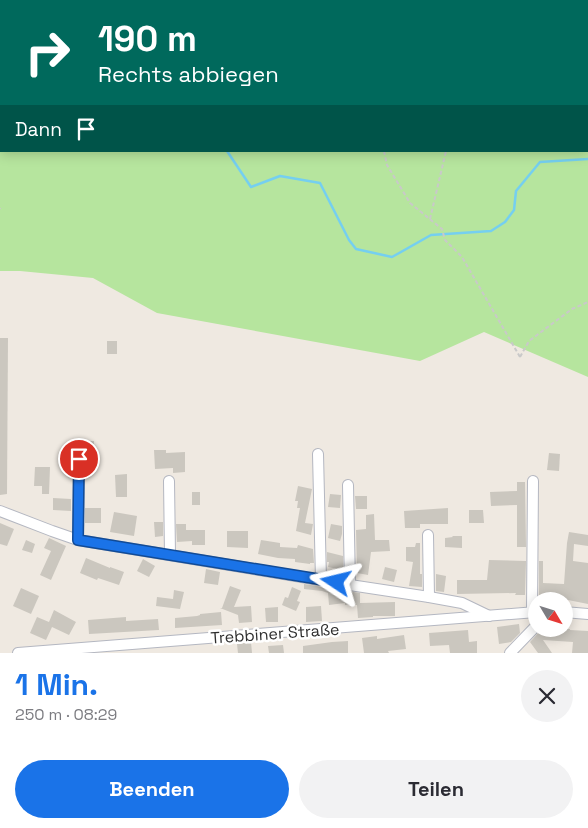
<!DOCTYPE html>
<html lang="de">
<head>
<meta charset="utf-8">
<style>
	:root { --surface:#fff; --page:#f2f2f3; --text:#2b2b33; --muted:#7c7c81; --accent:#1a73e8 }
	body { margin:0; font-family:"Space Grotesk",sans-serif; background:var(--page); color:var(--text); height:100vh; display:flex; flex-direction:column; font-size:19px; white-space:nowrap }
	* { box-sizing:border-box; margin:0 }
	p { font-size:16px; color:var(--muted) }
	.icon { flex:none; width:28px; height:28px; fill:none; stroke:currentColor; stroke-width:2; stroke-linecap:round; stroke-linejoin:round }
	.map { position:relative; height:653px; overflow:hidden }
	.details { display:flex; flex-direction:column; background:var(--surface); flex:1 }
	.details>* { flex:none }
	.top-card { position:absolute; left:0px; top:0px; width:589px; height:152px; box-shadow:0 2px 12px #0003; background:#00695c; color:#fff; overflow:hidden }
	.needle { width:32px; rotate:128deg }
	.tools { position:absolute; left:528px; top:592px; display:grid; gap:10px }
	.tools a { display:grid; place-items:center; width:45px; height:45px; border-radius:50%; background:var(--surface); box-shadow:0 2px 12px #0003; font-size:25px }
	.pin { position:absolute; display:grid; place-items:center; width:42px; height:42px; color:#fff; margin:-21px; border:2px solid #fff; border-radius:50%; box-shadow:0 1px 5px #0007 }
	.me { position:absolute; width:55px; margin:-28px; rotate:280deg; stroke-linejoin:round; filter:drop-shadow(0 0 4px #0008) }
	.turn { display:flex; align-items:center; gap:18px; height:105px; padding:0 15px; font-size:22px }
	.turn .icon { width:65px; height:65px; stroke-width:2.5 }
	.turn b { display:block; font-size:35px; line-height:42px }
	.then { display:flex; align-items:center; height:48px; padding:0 15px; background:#0003; gap:10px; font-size:19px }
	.round { display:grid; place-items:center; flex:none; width:52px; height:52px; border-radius:26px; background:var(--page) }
	.headline { display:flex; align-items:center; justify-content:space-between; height:85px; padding:0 15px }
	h1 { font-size:30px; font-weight:700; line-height:38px; color:var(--accent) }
	.button { display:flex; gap:10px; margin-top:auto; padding:10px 15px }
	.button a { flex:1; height:58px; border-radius:30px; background:var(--accent); color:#fff; font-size:20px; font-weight:700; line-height:58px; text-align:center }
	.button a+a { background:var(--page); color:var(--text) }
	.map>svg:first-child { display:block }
</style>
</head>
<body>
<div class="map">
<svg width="588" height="653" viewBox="0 0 588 653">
	<rect width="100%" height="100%" fill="#efe9e1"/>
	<!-- green -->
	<polygon fill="#b6e59e" points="98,0 588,0 588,377 484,332 420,361 157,313 93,278 20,271 0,271 0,87 1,86 1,151 588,151 588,1 96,1"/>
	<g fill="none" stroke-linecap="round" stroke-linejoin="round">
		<!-- stream -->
		<g stroke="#75cff0" stroke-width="2.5">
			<polyline points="221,0 221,1"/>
			<polyline points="481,1 482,0"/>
			<polyline points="505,1 513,0"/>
			<polyline points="0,30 1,29"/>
			<polyline points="227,151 251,187 280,176 320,183 349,240 356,249 392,257 431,235 491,231 505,222 514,210 516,191 540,162 588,159"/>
		</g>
	</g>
	<!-- building -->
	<g fill="#cbc7bf">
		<polygon points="0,338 8,338 7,494 0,495"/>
		<rect x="107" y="341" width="10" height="13"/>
		<polygon points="85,441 94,441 94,454 85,454 85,451 81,451 81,444 85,444"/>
		<polygon points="154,450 166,450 166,453 185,452 185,472 173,473 173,468 155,469"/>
		<polygon points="549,453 560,454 559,471 547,470"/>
		<polygon points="35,467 50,467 49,494 42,494 42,486 34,486"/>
		<polygon points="127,474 127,497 116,497 115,475"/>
		<polygon points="517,482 525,482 526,547 517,547 517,505 491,506 490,492 517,491"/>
		<polygon points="298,486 312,489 305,523 313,524 311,535 296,531 300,508 297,508 298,501 295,501"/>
		<rect x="192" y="492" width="8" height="13"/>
		<polygon points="330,494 341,495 340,508 328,507"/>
		<polygon points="355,496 367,496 367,509 356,509"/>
		<polygon points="53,498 71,499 71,511 53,510"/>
		<rect x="85" y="508" width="16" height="15"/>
		<polygon points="448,508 448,524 420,524 420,528 405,528 404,511"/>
		<polygon points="469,510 483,510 484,523 469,523"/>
		<polygon points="114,512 137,516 134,536 110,532"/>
		<polygon points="374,514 375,540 389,540 390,551 371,552 368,575 357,573 356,530 366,529 366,515"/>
		<polygon points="154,522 163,522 163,536 155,537"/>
		<polygon points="0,523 14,529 7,546 0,544"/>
		<polygon points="176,524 186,524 186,530 205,530 205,545 192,545 192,541 177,542"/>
		<polygon points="331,524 342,526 342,534 340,541 328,538"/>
		<polygon points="227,531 248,531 248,548 227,547"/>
		<polygon points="569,532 588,535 588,546 574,544 573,561 588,563 588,604 563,599 539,598 539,561 543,561 543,583 564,584 567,543"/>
		<polygon points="452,536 462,536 462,548 445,547 445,538 453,537"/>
		<polygon points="49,538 66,546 51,580 40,575 51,551 44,548"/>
		<polygon points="26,540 35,544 32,553 22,550"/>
		<polygon points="261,540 280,543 280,547 297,548 298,545 313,549 314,563 310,563 310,564 295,562 295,559 278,558 258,554"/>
		<polygon points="416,543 420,543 420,574 422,574 422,587 409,586 413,562 406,561 406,547 415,547"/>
		<polygon points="327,552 343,556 343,570 328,567 329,562 327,562"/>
		<polygon points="86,558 110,568 110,567 124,572 119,585 98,578 97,580 80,573"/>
		<polygon points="143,559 155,566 149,577 137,571"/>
		<polygon points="489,560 526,561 525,595 515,595 516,593 457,594 457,580 487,580"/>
		<polygon points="385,567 397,570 394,582 382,579"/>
		<polygon points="206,569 220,572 218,585 204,583"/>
		<polygon points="436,574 446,576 444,592 436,591"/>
		<polygon points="304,584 360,593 360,603 395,602 395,616 373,616 373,617 358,618 357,605 345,605 345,603 329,605 328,593 322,591 304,589"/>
		<polygon points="230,586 241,590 234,607 251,606 252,622 239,623 238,615 220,608 222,608"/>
		<polygon points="292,587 301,591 297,601 300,602 296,611 282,605 285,597 288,598"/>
		<polygon points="21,588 39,596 31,614 13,606"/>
		<polygon points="174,590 184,592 180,609 156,606 157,597 173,599"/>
		<polygon points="321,606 322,621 306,622 306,607"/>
		<polygon points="278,607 278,622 266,622 265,608"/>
		<polygon points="54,610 76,622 69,635 52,627 46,640 30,633 37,617 49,622"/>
		<polygon points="221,612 222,625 175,628 175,618 197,616 200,615 200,614"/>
		<polygon points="126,617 126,621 158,619 159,630 89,634 88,620"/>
		<polygon points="519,624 520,633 511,642 499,644 497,627"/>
		<polygon points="542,629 570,629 570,630 588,631 588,653 572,653 573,642 543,640 552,653 538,653 530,642"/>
		<polygon points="468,630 469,642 477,641 477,653 450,653 449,645 430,646 429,633"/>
		<polygon points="404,635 406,649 388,651 389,653 364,653 362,638 377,636 377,639"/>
		<polygon points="348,641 348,653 303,653 303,646 332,642"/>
		<polygon points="251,642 252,653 238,653 237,644"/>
		<polygon points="283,645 284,653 269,653 268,646"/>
	</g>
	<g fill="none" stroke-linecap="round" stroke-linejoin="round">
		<defs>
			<g id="minor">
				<polyline points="318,454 321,580"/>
				<polyline points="169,481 170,554"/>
				<polyline points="348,485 350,585"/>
				<polyline points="0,511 52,531 78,540 350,585 429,597 462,603 489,616"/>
				<polyline points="428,535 429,597"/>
				<polyline points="78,540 79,459"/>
				<polyline points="532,612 533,481"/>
				<polyline points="564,612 588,614"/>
				<polyline points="18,653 536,612"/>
				<polyline points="510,653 536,626"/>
			</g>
			<g id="major">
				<polyline points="76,1 77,0"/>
				<polyline points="0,69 1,68"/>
			</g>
		</defs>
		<!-- minor casing -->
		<use href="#minor" stroke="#b4b7c1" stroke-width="12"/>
		<!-- major casing -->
		<use href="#major" stroke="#c9c9c9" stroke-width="15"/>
		<!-- path -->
		<g stroke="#c9c9c9" stroke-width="2" stroke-dasharray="4 2.5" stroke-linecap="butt">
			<polyline points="436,1 437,0"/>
			<polyline points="440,1 444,0"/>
			<polyline points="0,95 1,95"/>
			<polyline points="384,151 387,165 410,203 442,229 445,240 462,257 520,357"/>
			<polyline points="0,208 0,209"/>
			<polyline points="430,219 446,151"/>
			<polyline points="520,357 529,341 572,309 588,302"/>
		</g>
		<!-- minor -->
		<use href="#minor" stroke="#fff" stroke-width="10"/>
		<!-- major -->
		<use href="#major" stroke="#f2d163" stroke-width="12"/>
	</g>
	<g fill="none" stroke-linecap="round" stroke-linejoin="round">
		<defs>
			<polyline id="route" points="79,459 78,540 336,582"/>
		</defs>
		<!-- route casing -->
		<use href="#route" stroke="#114b97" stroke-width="12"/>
		<!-- route -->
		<use href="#route" stroke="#1a73e8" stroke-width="9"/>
	</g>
	<g text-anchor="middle" stroke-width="5" stroke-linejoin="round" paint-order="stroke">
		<!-- street labels -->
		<g font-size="16" fill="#2e2e2e" stroke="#fff">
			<text transform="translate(275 633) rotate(-4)" y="6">Trebbiner Straße</text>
		</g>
	</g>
</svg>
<div class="tools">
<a><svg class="needle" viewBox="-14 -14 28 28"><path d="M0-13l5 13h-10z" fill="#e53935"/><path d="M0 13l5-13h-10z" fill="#7c7c81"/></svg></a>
</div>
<div class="pin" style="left:79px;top:459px;background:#d93025"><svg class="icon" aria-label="arrive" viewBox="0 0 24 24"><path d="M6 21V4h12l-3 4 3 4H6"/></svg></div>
<svg class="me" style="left:336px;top:582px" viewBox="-20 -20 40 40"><path d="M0-17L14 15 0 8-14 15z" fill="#1a73e8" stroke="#fff" stroke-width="4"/></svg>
<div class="top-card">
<div class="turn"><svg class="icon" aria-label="right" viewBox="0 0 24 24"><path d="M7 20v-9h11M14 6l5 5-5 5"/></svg><div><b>190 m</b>Rechts abbiegen</div></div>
<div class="then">Dann<svg class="icon" aria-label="arrive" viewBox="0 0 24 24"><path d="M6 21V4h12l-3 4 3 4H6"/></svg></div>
</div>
</div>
<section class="details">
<div class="headline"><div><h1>1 Min.</h1><p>250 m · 08:29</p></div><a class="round"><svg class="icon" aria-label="close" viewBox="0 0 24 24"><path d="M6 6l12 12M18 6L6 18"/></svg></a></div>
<div class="button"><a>Beenden</a><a>Teilen</a></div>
</section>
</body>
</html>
